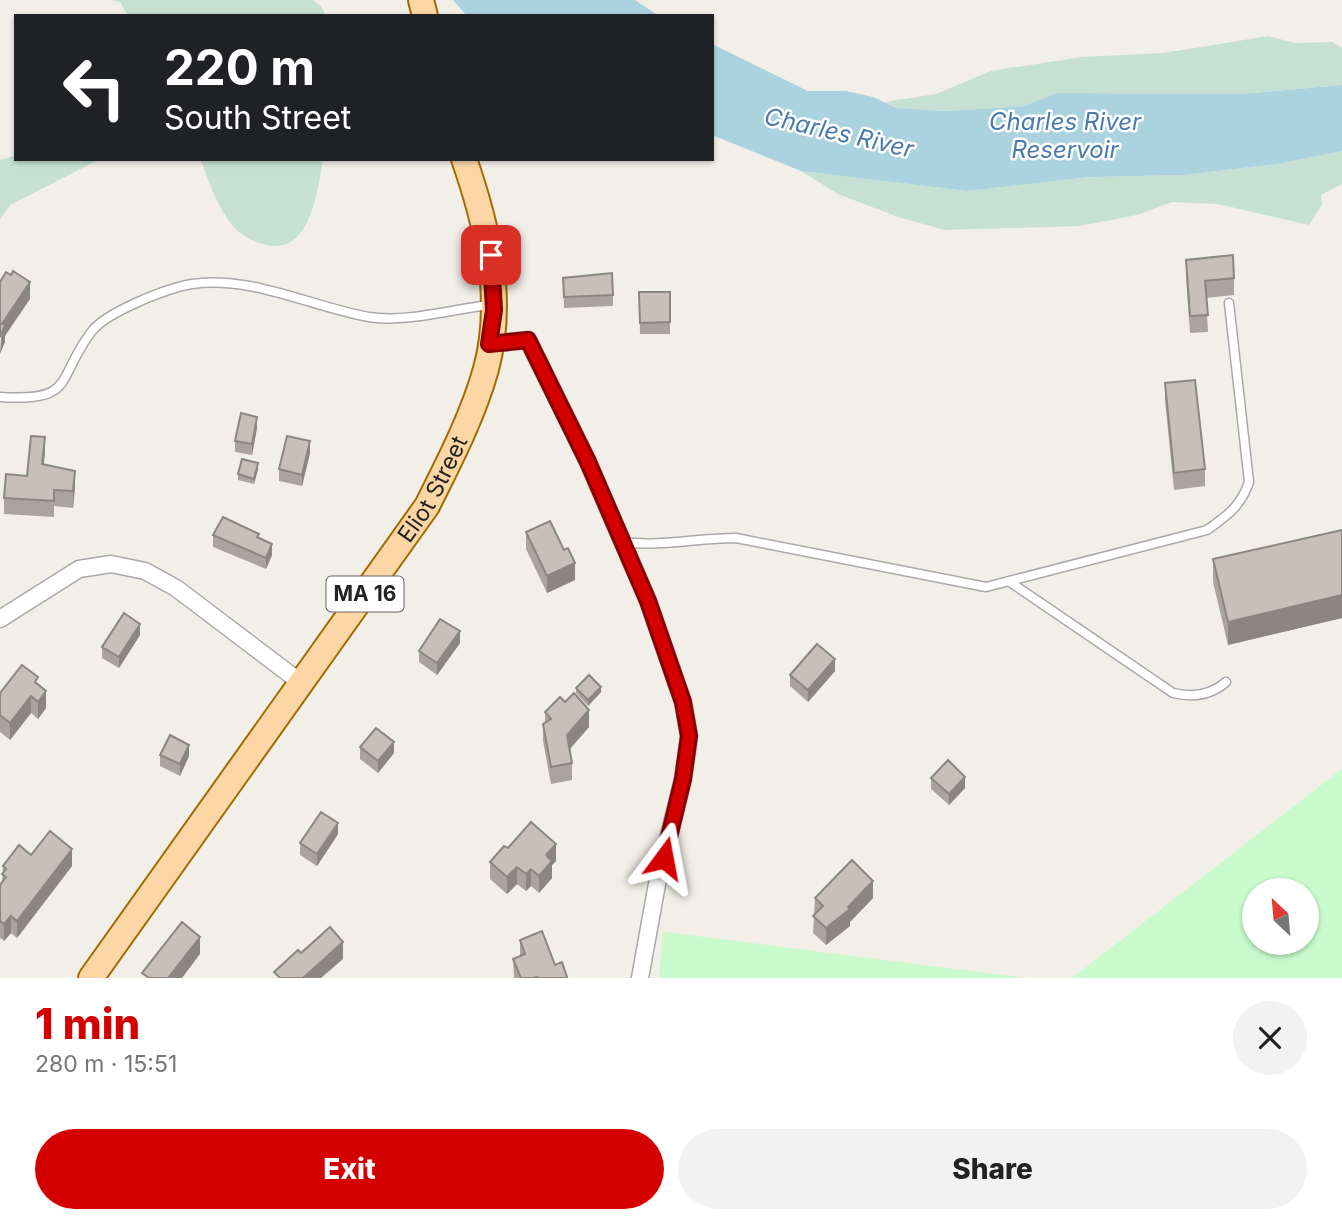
<!DOCTYPE html>
<html lang="en">
<head>
<meta charset="utf-8">
<style>
	:root { --surface:#fff; --page:#f2f2f2; --text:#222; --muted:#767676; --accent:#d40000 }
	body { margin:0; font-family:Inter,sans-serif; background:var(--page); color:var(--text); height:100vh; display:flex; flex-direction:column; font-size:26px; white-space:nowrap }
	* { box-sizing:border-box; margin:0 }
	p { font-size:23px; color:var(--muted) }
	.icon { flex:none; width:38px; height:38px; fill:none; stroke:currentColor; stroke-width:2; stroke-linecap:round; stroke-linejoin:round }
	.map { position:relative; height:978px; overflow:hidden }
	.details { display:flex; flex-direction:column; background:var(--surface); flex:1 }
	.details>* { flex:none }
	.hud { position:absolute; left:14px; top:14px; width:700px; height:147px; border-radius:0px; box-shadow:0 2px 5px #0004; background:#202124; color:#fff; overflow:hidden }
	.needle { width:46px; rotate:334deg }
	.tools { position:absolute; left:1242px; top:878px; display:grid; gap:14px }
	.tools a { display:grid; place-items:center; width:77px; height:77px; border-radius:50%; background:var(--surface); box-shadow:0 2px 5px #0004; font-size:35px }
	.pin { position:absolute; display:grid; place-items:center; width:60px; height:60px; color:#fff; margin:-30px; border-radius:14px; box-shadow:0 4px 10px #0006 }
	.me { position:absolute; width:77px; margin:-38px; rotate:13deg; stroke-linejoin:round; filter:drop-shadow(0 0 5px #0008) }
	.turn { display:flex; align-items:center; gap:24px; height:147px; padding:0 35px; font-size:32px }
	.turn .icon { width:91px; height:91px; stroke-width:2.5 }
	.turn b { display:block; font-size:49px; line-height:60px }
	.round { display:grid; place-items:center; flex:none; width:74px; height:74px; border-radius:37px; background:var(--page) }
	.overview { display:flex; align-items:center; justify-content:space-between; height:119px; padding:0 35px }
	h1 { font-size:42px; font-weight:800; line-height:52px; color:var(--accent) }
	.button { display:flex; gap:14px; margin-top:auto; padding:14px 35px }
	.button a { flex:1; height:80px; border-radius:42px; background:var(--accent); color:#fff; font-size:28px; font-weight:800; line-height:80px; text-align:center }
	.button a+a { background:var(--page); color:var(--text) }
	.map>svg:first-child { display:block }
</style>
</head>
<body>
<div class="map">
<svg width="1342" height="978" viewBox="0 0 1342 978">
	<rect width="100%" height="100%" fill="#f2efe9"/>
	<!-- wetland -->
	<g fill="#c6e0d4">
		<polygon points="111,0 313,0 321,6 326,16 128,16 120,2"/>
		<polygon points="1268,36 1295,43 1333,42 1342,48 1342,85 1242,94 1057,93 1024,106 945,111 897,108 885,102 936,94 991,71 1082,57 1164,53"/>
		<polygon points="1342,151 1342,184 1321,195 1322,205 1309,225 1218,204 1172,202 1137,215 1079,226 945,230 898,217 838,194 801,171 967,191 1090,177 1184,175 1277,164"/>
		<polygon points="16,155 16,159 100,159 10,205 0,220 0,160"/>
		<path d="M200,159h123c-6,34 -13,102 -63,84 -15,-5 -25,-12 -33,-25 -12,-17 -19,-40 -27,-59z"/>
	</g>
	<!-- park -->
	<g fill="#c8facc" fill-rule="evenodd">
		<path d="M1342,769v209h-270zM1255,891h52v52h-52z"/>
		<polygon points="663,932 673,933 1026,978 659,978"/>
	</g>
	<!-- water -->
	<g fill="#aad3df">
		<polygon points="453,0 635,0 659,16 467,16"/>
		<polygon points="712,44 808,91 846,91 873,97 897,108 945,111 1024,106 1057,93 1242,94 1342,85 1342,151 1277,164 1184,175 1090,177 967,191 801,171 712,135"/>
	</g>
	<g fill="none" stroke-linecap="round" stroke-linejoin="round">
		<defs>
			<g id="lane">
				<path d="M0,397c77,5 55,-18 92,-66 15,-19 75,-43 100,-47 59,-9 120,23 177,33 38,6 83,-8 121,-12"/>
				<path d="M622,542c39,5 75,-4 114,-4l250,49 221,-57c20,-14 34,-24 42,-48l-20,-179"/>
				<path d="M1010,582l163,111c21,5 38,2 53,-11"/>
			</g>
			<g id="street">
				<polyline points="489,344 528,340 588,462 648,601 683,702 689,736 683,779 657,884 640,978"/>
				<polyline points="0,619 79,569 111,564 145,571 176,588 300,682"/>
			</g>
			<g id="primary">
				<polyline points="421,0 425,16"/>
				<path id="s1" d="M91,978l336,-472c22,-44 46,-90 59,-137 19,-70 1,-144 -22,-210"/>
			</g>
		</defs>
		<!-- lane casing -->
		<use href="#lane" stroke="#a9a9a9" stroke-width="11"/>
		<!-- street casing -->
		<use href="#street" stroke="#a9a9a9" stroke-width="19"/>
		<!-- primary casing -->
		<use href="#primary" stroke="#a06b00" stroke-width="28"/>
		<!-- lane -->
		<use href="#lane" stroke="#fff" stroke-width="8"/>
		<!-- street -->
		<use href="#street" stroke="#fff" stroke-width="16"/>
		<!-- primary -->
		<use href="#primary" stroke="#fcd6a4" stroke-width="24"/>
	</g>
	<!-- wall -->
	<g fill="#aba49e">
		<polygon points="1186,260 1234,278 1234,295 1206,298 1208,332 1190,333 1186,277"/>
		<polygon points="563,278 613,295 613,306 564,308"/>
		<polygon points="639,292 670,292 670,334 640,334"/>
		<polygon points="1165,383 1205,469 1205,486 1174,490 1165,400"/>
		<polygon points="257,428 252,455 235,452 235,441"/>
		<polygon points="45,453 43,465 75,487 73,508 54,506 54,517 4,514 4,498 27,476"/>
		<polygon points="310,453 302,486 279,481 279,469"/>
		<polygon points="258,469 254,484 238,480 238,474"/>
		<polygon points="1342,530 1342,618 1228,645 1213,582 1213,559"/>
		<polygon points="526,532 575,580 547,593 526,549"/>
		<polygon points="213,535 272,555 266,569 213,547"/>
		<polygon points="140,635 119,668 102,658 102,647"/>
		<polygon points="460,643 437,675 419,662 419,651"/>
		<polygon points="835,671 808,702 790,686 790,675"/>
		<polygon points="38,685 46,708 38,719 31,713 10,740 0,732 0,693"/>
		<polygon points="576,688 601,692 588,706 576,693"/>
		<polygon points="545,712 589,727 570,749 572,763 572,780 551,784 543,741 543,724 545,723"/>
		<polygon points="360,747 394,753 378,773 360,759"/>
		<polygon points="160,755 189,756 180,776 160,766"/>
		<polygon points="931,778 965,788 949,805 931,789"/>
		<polygon points="338,834 317,866 300,855 300,843"/>
		<polygon points="508,848 556,861 552,865 552,878 539,893 531,886 526,891 517,884 507,894 490,879 490,862"/>
		<polygon points="31,855 72,866 17,938 11,933 4,941 0,938 0,885 2,882 3,866"/>
		<polygon points="815,898 873,898 850,922 850,926 826,945 813,933"/>
		<polygon points="520,940 555,965 567,978 514,978 513,959 520,956"/>
	</g>
	<!-- shaded-wall -->
	<g fill="#8b8681">
		<polygon points="30,282 30,299 5,336 5,342 0,354 2,324"/>
		<polygon points="257,417 257,428 252,455 252,444"/>
		<polygon points="45,437 45,453 42,480 42,464"/>
		<polygon points="310,441 310,453 302,486 302,475"/>
		<polygon points="258,463 258,469 254,484 254,479"/>
		<polygon points="75,471 75,487 73,508 73,491"/>
		<polygon points="272,544 272,555 266,569 266,558"/>
		<polygon points="575,563 575,580 547,593 547,576"/>
		<polygon points="1342,595 1342,618 1228,645 1228,622"/>
		<polygon points="140,624 140,635 119,668 119,657"/>
		<polygon points="460,631 460,643 437,675 437,663"/>
		<polygon points="835,659 835,671 808,702 808,690"/>
		<polygon points="601,687 601,692 588,706 588,700"/>
		<polygon points="46,691 46,708 38,719 38,702"/>
		<polygon points="31,696 31,713 10,740 10,723"/>
		<polygon points="589,710 589,727 567,752 567,735"/>
		<polygon points="394,742 394,753 378,773 378,761"/>
		<polygon points="189,745 189,756 180,776 180,764"/>
		<polygon points="965,777 965,788 949,805 949,794"/>
		<polygon points="338,823 338,834 317,866 317,854"/>
		<polygon points="556,844 556,861 552,865 552,878 539,893 539,876 546,855"/>
		<polygon points="72,849 72,866 17,938 17,921"/>
		<polygon points="517,867 517,884 507,894 507,877"/>
		<polygon points="531,869 531,886 526,891 526,874"/>
		<polygon points="873,881 873,898 850,922 850,926 826,945 826,928"/>
		<polygon points="11,916 11,933 4,941 4,924"/>
		<polygon points="200,937 200,954 182,978 168,978"/>
		<polygon points="343,942 343,959 321,978 303,978"/>
	</g>
	<!-- building -->
	<g fill="#c7bfb8" stroke="#8b8681" stroke-width="2">
		<polygon points="1233,255 1234,278 1205,281 1208,315 1190,316 1186,260"/>
		<polygon points="13,271 30,282 2,324 5,325 0,337 0,282 6,272 11,275"/>
		<polygon points="612,273 613,295 564,297 563,278"/>
		<polygon points="639,292 670,292 670,322 640,323"/>
		<polygon points="1195,380 1205,469 1174,473 1165,383"/>
		<polygon points="241,413 257,417 252,444 235,441"/>
		<polygon points="31,436 45,437 42,464 75,471 73,491 54,490 54,501 4,498 6,474 27,476"/>
		<polygon points="287,436 310,441 302,475 279,469"/>
		<polygon points="242,459 258,463 254,479 238,474"/>
		<polygon points="223,517 259,534 257,537 272,544 266,558 213,535"/>
		<polygon points="550,521 564,550 568,548 575,563 547,576 526,532"/>
		<polygon points="1342,530 1342,595 1228,622 1213,559"/>
		<polygon points="124,613 140,624 119,657 102,647"/>
		<polygon points="440,619 460,631 437,663 419,651"/>
		<polygon points="817,644 835,659 808,690 790,675"/>
		<polygon points="22,665 38,677 35,682 46,691 38,702 31,696 10,723 0,715 0,693"/>
		<polygon points="589,675 601,687 588,700 576,688"/>
		<polygon points="574,693 589,710 567,735 572,763 551,767 543,724 551,719 545,712 560,697 565,702"/>
		<polygon points="376,728 394,742 378,761 360,747"/>
		<polygon points="170,735 189,745 180,764 160,755"/>
		<polygon points="948,760 965,777 949,794 931,778"/>
		<polygon points="321,812 338,823 317,854 300,843"/>
		<polygon points="531,822 556,844 546,855 552,861 539,876 531,869 526,874 517,867 507,877 490,862 504,846 508,848"/>
		<polygon points="50,831 72,849 17,921 11,916 4,924 0,921 0,885 6,877 2,874 6,869 3,866 19,845 31,855"/>
		<polygon points="852,860 873,881 848,907 850,909 826,928 813,916 823,906 815,898"/>
		<polygon points="182,922 200,937 168,978 149,978 142,973"/>
		<polygon points="330,927 343,942 303,978 280,978 274,972 298,950 301,953"/>
		<polygon points="542,931 555,965 562,962 567,977 565,978 537,978 537,977 534,978 521,978 513,959 525,954 520,940"/>
	</g>
	<g fill="none" stroke-linecap="round" stroke-linejoin="round">
		<defs>
			<polyline id="route" points="491,255 494,310 489,344 528,340 588,462 648,601 683,702 689,736 683,779 664,858"/>
		</defs>
		<!-- route casing -->
		<use href="#route" stroke="#8a0000" stroke-width="18"/>
		<!-- route -->
		<use href="#route" stroke="#d40000" stroke-width="12"/>
	</g>
	<g text-anchor="middle" stroke-width="5" stroke-linejoin="round" paint-order="stroke">
		<!-- shield labels -->
		<rect fill="#fff" stroke="#646464" stroke-width="2" x="326.5" y="576.5" width="77" height="35" rx="5"/>
		<g font-size="21" font-weight="bold" fill="#222">
			<text x="365" y="601">MA 16</text>
		</g>
		<!-- street labels -->
		<g font-size="23" fill="#222" stroke="#fff">
			<text dy="8" stroke="none"><textPath href="#s1" startOffset="597">Eliot Street</textPath></text>
		</g>
		<!-- water labels -->
		<g font-size="24" font-style="italic" fill="#4a7aab" stroke="#fff">
			<text x="1065" y="130">Charles River<tspan x="1065" dy="28">Reservoir</tspan></text>
			<text transform="translate(839 133) rotate(13)" y="8">Charles River</text>
		</g>
	</g>
</svg>
<div class="tools">
<a><svg class="needle" viewBox="-14 -14 28 28"><path d="M0-13l5 13h-10z" fill="#e53935"/><path d="M0 13l5-13h-10z" fill="#767676"/></svg></a>
</div>
<div class="pin" style="left:491px;top:255px;background:#d93025"><svg class="icon" aria-label="arrive" viewBox="0 0 24 24"><path d="M6 21V4h12l-3 4 3 4H6"/></svg></div>
<svg class="me" style="left:664px;top:858px" viewBox="-20 -20 40 40"><path d="M0-17L14 15 0 8-14 15z" fill="#d40000" stroke="#fff" stroke-width="4"/></svg>
<div class="hud">
<div class="turn"><svg class="icon" aria-label="left" viewBox="0 0 24 24"><path d="M17 20v-9H6M10 6l-5 5 5 5"/></svg><div><b>220 m</b>South Street</div></div>
</div>
</div>
<section class="details">
<div class="overview"><div><h1>1 min</h1><p>280 m · 15:51</p></div><a class="round"><svg class="icon" aria-label="close" viewBox="0 0 24 24"><path d="M6 6l12 12M18 6L6 18"/></svg></a></div>
<div class="button"><a>Exit</a><a>Share</a></div>
</section>
</body>
</html>
